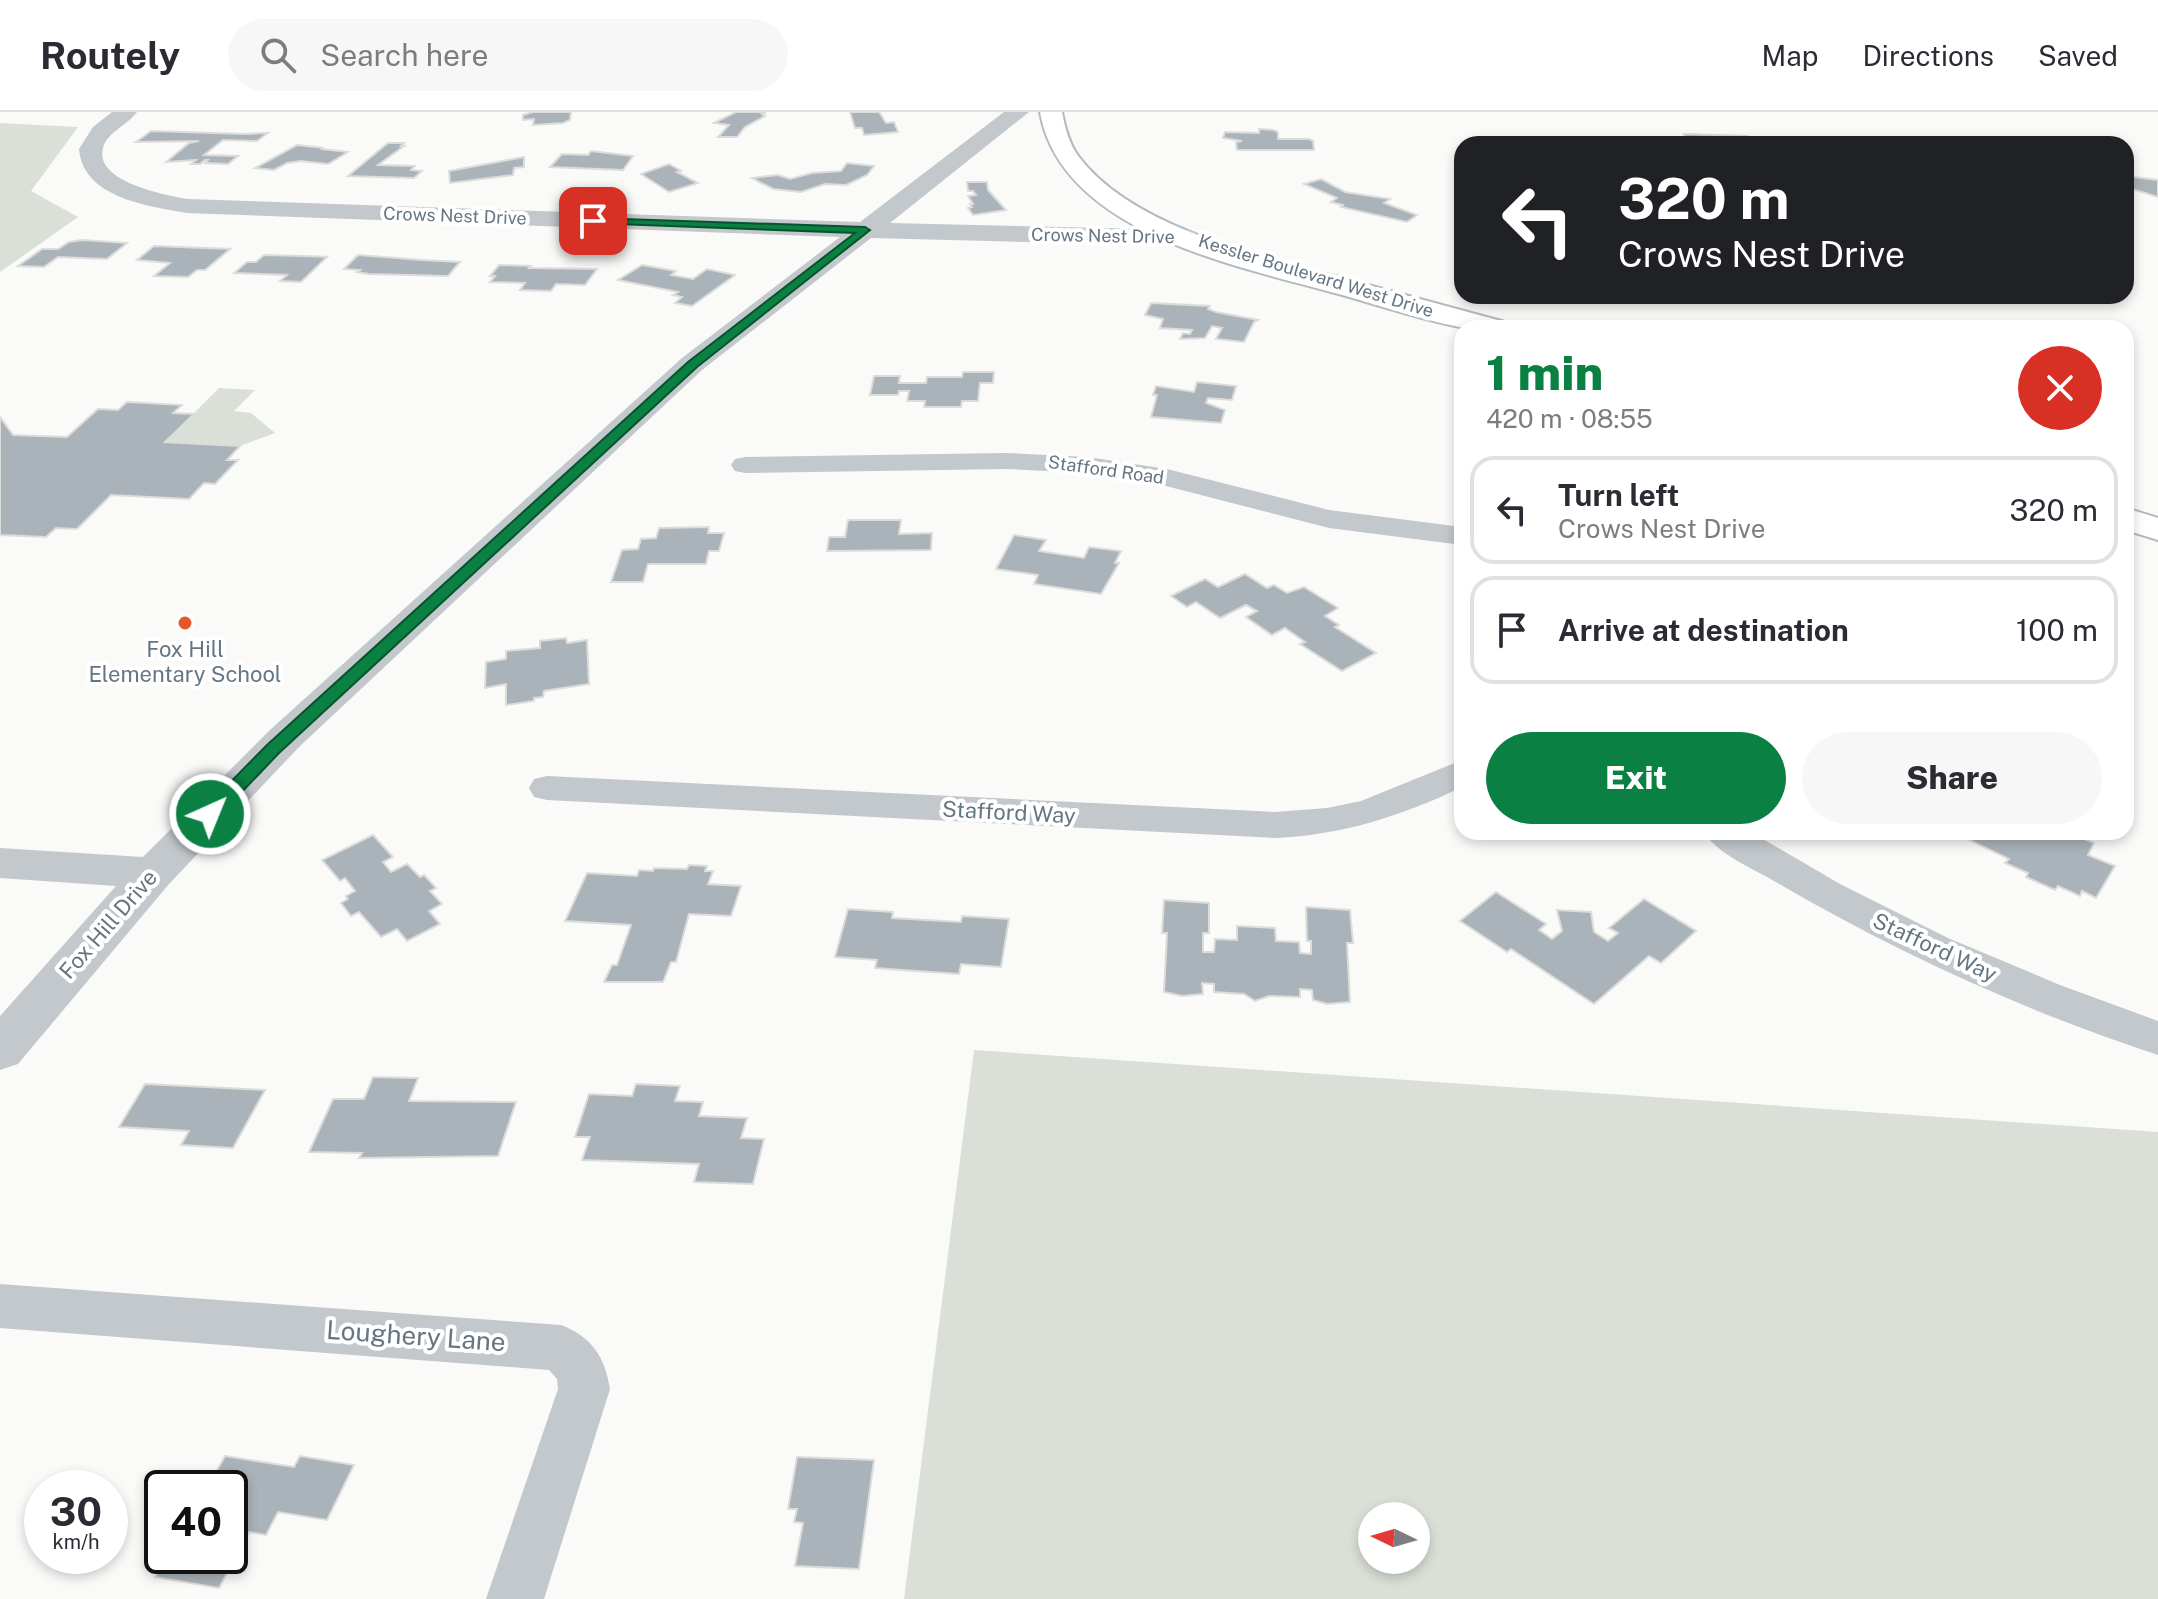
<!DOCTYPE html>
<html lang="en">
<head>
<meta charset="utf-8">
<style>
	:root { --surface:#fff; --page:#f7f7f7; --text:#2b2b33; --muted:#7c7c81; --line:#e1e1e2; --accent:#0b8043 }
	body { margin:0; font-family:"Public Sans",sans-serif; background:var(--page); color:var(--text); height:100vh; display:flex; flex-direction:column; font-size:30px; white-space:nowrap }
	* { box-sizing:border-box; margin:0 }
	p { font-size:26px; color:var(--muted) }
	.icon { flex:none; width:44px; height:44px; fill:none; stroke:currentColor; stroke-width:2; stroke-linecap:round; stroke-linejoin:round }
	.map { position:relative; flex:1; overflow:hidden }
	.side { position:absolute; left:1454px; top:208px; width:680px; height:520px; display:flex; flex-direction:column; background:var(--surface); border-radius:24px; box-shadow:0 4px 12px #0003 }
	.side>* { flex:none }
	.banner { position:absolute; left:1454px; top:24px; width:680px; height:168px; border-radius:24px; box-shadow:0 4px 12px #0003; background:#202124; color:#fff; overflow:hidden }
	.needle { width:52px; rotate:275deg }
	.fabs { position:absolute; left:1358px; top:1390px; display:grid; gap:16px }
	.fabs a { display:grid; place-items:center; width:72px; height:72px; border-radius:50%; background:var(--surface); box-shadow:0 4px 12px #0003; font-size:40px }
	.speed { position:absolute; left:24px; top:1358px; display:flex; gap:16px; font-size:40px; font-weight:700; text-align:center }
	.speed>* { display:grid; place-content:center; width:104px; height:104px; border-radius:50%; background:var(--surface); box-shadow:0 4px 12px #0003; line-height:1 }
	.speed small { font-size:20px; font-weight:400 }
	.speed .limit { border:4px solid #111; border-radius:12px; background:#fff; color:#111 }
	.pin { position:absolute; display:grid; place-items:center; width:68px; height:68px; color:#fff; margin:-34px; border-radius:16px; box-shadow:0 4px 12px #0006 }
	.me { position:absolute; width:88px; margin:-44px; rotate:44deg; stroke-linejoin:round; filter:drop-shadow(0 0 6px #0008) }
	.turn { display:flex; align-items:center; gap:28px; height:168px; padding:0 32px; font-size:36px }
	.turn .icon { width:104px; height:104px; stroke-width:2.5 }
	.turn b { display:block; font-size:56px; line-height:68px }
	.round { display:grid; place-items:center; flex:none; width:84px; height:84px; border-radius:42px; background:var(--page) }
	.overview { display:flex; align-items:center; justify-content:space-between; height:136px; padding:0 32px }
	h1 { font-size:48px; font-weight:800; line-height:60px; color:var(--accent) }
	.primary-button { display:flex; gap:16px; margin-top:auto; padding:16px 32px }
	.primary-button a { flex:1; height:92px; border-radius:48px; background:var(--accent); color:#fff; font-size:32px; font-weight:800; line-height:92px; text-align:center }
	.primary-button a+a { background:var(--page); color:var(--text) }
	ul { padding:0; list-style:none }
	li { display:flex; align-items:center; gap:24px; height:108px; margin:0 16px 12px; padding:0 16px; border:4px solid var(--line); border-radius:24px }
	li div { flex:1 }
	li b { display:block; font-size:30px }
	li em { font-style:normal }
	header { display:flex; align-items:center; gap:48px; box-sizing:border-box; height:112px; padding:0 40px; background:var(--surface); border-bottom:2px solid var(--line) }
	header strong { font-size:38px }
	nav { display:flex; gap:44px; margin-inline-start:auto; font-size:28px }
	.search { width:560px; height:72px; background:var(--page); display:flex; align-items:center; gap:20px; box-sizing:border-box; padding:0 28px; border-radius:44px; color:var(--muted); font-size:30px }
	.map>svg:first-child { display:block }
</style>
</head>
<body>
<header>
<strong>Routely</strong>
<div class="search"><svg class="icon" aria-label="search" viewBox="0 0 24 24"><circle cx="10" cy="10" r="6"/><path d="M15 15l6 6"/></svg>Search here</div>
<nav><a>Map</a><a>Directions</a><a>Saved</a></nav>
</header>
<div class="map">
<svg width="2158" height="1487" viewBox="0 0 2158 1487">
	<rect width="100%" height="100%" fill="#fafaf8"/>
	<!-- green -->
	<g fill="#dadfd7" fill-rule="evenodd">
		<polygon points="0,11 78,15 31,79 78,105 0,160"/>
		<polygon points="219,276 255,278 234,299 251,301 275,321 240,334 165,330"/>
		<path d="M974,938l1184,82v467h-1254zM1372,1404h44v44h-44z"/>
	</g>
	<!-- building -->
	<g fill="#aab3b9" stroke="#dcdcda" stroke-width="2">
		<polygon points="533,0 571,0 570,8 563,11 533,13 534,7 523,8 523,3"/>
		<polygon points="736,0 766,0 762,2 765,4 745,15 737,25 718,25 729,13 714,11"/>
		<polygon points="850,0 879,0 886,11 894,10 898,20 864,23 862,16 855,16"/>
		<polygon points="1259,17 1274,18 1278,20 1278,27 1309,27 1313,29 1314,38 1237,38 1236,30 1242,29 1223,26 1225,20 1259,21"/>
		<polygon points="151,19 245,22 268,21 257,29 223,28 204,43 238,44 228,52 205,51 208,48 205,48 200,52 191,52 196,48 166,50 189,31 199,29 136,30"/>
		<polygon points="1684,22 1748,24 1751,29 1775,29 1777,32 1686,32"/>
		<polygon points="388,31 404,31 401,34 404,34 378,53 415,54 411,58 422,59 414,66 348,64"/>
		<polygon points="297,33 324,36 321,37 348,40 328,52 301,49 287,51 274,58 255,56"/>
		<polygon points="591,39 633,44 623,58 550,55 562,42 588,43"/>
		<polygon points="524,45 524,55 514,56 513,63 450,71 449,59"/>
		<polygon points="847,51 874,54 867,63 846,73 825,72 801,80 773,77 752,66 778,63 790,67 812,61 841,59"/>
		<polygon points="669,52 681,59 677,60 698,71 669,80 641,62"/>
		<polygon points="2126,64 2158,68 2158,85 2126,75"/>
		<polygon points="1321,67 1345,80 1390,87 1384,91 1417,103 1407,110 1341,95 1343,93 1331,90 1337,86 1304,72"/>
		<polygon points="967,70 987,70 988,78 1006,98 973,103 968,96 972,95 970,92 973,92 968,84 976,83 973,79 968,79"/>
		<polygon points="82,128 127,131 107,147 58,145 44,155 18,154 42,137 58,137 69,130"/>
		<polygon points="154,134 230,137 205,158 197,158 188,165 154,164 170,151 137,148"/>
		<polygon points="264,143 303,144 327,145 301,170 280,169 287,163 234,161 247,150 256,150"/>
		<polygon points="358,143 422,148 460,150 448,164 369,162 357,160 360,158 344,157"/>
		<polygon points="499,153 531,154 529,156 597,157 585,173 556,172 551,179 520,178 525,171 490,170 495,164 490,164"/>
		<polygon points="642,153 676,159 671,163 693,167 707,157 735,163 692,194 675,191 682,185 673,183 678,180 618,168"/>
		<polygon points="1151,191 1210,194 1208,197 1216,200 1258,208 1254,210 1244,230 1216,227 1222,216 1212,214 1205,226 1180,227 1183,221 1190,222 1192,218 1160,216 1163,207 1145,203"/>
		<polygon points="963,260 994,260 993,271 980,271 978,289 962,289 961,295 924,295 925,289 907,289 909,279 899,279 898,283 870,283 874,264 900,264 899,271 926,271 927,265 962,265"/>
		<polygon points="1197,270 1236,274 1232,288 1208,286 1206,291 1225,298 1221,311 1151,305 1157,283 1153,283 1156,274 1194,280"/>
		<polygon points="127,290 182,293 173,301 194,302 165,330 240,334 227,348 238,348 215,372 204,371 189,387 111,383 77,417 56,416 46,425 0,423 0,305 13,323 67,325 98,297 118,298"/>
		<polygon points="848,408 901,408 899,422 932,421 931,438 827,439 829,425 845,425"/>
		<polygon points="709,415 708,421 724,421 719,439 709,439 706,452 648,452 643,470 611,470 622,438 638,437 641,427 656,426 659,416"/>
		<polygon points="1014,423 1046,428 1039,439 1084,446 1089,435 1121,439 1115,451 1119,451 1101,482 1034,472 1038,463 996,457"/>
		<polygon points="1245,462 1267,476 1274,473 1287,481 1304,475 1338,496 1325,504 1339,513 1335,515 1376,541 1342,559 1300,532 1305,530 1285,516 1272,523 1246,505 1257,499 1246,493 1220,506 1196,490 1187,495 1171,484 1205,467 1218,475"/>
		<polygon points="566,526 567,531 587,528 589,572 544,579 543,585 534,586 534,589 506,593 506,572 485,576 486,550 506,547 506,539 540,536 540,529"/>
		<polygon points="2068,720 2094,731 2088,743 2115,754 2096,786 2082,779 2080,784 2058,774 2055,778 2026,765 2028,761 2005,751 2009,747 1955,721"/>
		<polygon points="373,723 393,745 383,750 391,760 407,752 420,765 424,763 436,776 430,779 442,792 429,799 440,812 407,829 397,817 381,825 359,800 351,804 341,791 348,787 346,784 355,779 345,766 340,769 322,748"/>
		<polygon points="689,753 707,754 705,759 713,759 708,772 741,774 731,804 689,802 676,850 671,850 663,870 604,870 612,853 617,853 631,813 565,809 587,761 637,764 639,758 653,759 654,756 687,757"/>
		<polygon points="1496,780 1546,812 1539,818 1552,827 1562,819 1557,798 1591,800 1594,820 1608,829 1618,821 1609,816 1644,787 1696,819 1661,851 1649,844 1594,892 1511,837 1507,840 1460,809"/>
		<polygon points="1164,788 1209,791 1209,821 1203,821 1203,840 1214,840 1215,827 1237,828 1237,814 1275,816 1276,829 1299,830 1300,841 1311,842 1311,829 1307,829 1306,795 1350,798 1353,831 1347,831 1350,890 1327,892 1313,888 1312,878 1300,877 1300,885 1269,884 1255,889 1244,882 1214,880 1214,872 1202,871 1203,882 1182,884 1164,880 1167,821 1162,821"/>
		<polygon points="848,797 893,800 892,806 961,810 962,804 1009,807 1001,855 961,852 959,862 875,856 877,848 835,845"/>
		<polygon points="373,965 418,966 409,989 516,990 498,1044 359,1046 362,1041 309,1040 333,987 364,987"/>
		<polygon points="145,972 265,978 233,1036 181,1033 189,1019 119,1015"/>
		<polygon points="636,972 680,974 675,989 703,990 699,1004 747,1006 741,1026 764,1027 753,1072 694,1070 699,1052 582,1048 590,1025 575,1025 589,982 632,984"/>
		<polygon points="225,1344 294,1355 300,1344 354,1353 327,1408 278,1400 266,1423 249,1420 219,1476 155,1465 168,1444 230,1444 230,1376 207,1376"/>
		<polygon points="797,1345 874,1348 859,1457 795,1454 803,1411 794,1410 797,1397 788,1397"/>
	</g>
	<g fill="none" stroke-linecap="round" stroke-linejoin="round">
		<defs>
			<g id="primary">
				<path d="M1040,0h22c3,16 7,32 17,45 53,71 186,101 267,122 53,14 106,29 159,43l4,6c-16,0 -33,2 -49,-1 -43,-8 -87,-24 -129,-35 -98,-27 -270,-61 -291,-180z"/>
				<polygon points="2126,396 2158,406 2158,428 2126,418"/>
			</g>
		</defs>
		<!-- primary casing -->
		<use href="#primary" stroke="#b5babe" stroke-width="4"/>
		<!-- minor -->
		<g fill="#c3c8cc" fill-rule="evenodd">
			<polygon points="1006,341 1088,345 1167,357 1329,398 1462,415 1462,433 1329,416 1166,374 1088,361 1006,357 745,361 735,359 731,353 735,347 745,345"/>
			<path d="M1462,648v27c-60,29 -120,48 -187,51l-728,-38 -13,-3 -5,-9 5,-9 13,-3 728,36 52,-4 34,-7z"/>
			<path d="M1704,720h47l89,52 108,54 112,47 98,36v34c-134,-44 -263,-103 -384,-174 -22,-13 -57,-27 -70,-49z"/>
			<path d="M0,1172l561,41c31,12 44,32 49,64l-66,210h-58l72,-210 -1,-10 -8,-9 -549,-42z"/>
		</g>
		<!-- tertiary -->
		<path fill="#c3c8cc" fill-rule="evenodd" d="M112,0h25c-9,13 -30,20 -34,36 -9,34 62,47 84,51l673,23 144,-110h25l-139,111 299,7 9,3 4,5 -4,5 -9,3 -318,-8 -169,132 -403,377 -130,137 -151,180 -18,6v-54l116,-130 -116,-8v-30l143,9 128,-128 411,-371 158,-121 -653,-24c-39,-7 -104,-15 -108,-64l14,-22z"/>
		<!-- primary -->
		<use href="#primary" fill="#fff" fill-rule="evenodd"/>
	</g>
	<!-- route -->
	<polygon fill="#0b8043" stroke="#07532c" stroke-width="2" points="593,106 865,115 870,118 697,255 279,641 216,707 203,707 201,702 203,698 267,633 688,250 855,121 589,111 588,109"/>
	<!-- markers -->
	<circle fill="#e4572e" stroke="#fff" stroke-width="3" cx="185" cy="511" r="8"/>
	<g text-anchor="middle" stroke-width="8" stroke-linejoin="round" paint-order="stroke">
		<!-- far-street labels -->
		<g font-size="18" fill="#657683" stroke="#fff">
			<text transform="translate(455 104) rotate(2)" y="6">Crows Nest Drive</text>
			<text transform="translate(1103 124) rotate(1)" y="6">Crows Nest Drive</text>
			<text transform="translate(1316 164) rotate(17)" y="6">Kessler Boulevard West Drive</text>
			<text transform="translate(1106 358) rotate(8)" y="6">Stafford Road</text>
		</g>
		<!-- poi labels -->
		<g font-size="22" fill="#657683" stroke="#fff">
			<text x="185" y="545">Fox Hill<tspan x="185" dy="25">Elementary School</tspan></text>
		</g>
		<!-- street labels -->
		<g font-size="22" fill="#657683" stroke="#fff">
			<text transform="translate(1009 700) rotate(3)" y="8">Stafford Way</text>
			<text transform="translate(108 812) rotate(-49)" y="8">Fox Hill Drive</text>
			<text transform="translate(1935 835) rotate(25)" y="8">Stafford Way</text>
		</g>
		<!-- near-street labels -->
		<g font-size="26" fill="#657683" stroke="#fff">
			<text transform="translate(416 1224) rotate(4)" y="9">Loughery Lane</text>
		</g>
	</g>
</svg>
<div class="fabs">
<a><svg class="needle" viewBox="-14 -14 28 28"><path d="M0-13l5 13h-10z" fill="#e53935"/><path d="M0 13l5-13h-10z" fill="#7c7c81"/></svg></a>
</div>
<div class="speed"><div>30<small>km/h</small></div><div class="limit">40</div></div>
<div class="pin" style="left:593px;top:109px;background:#d93025"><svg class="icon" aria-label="arrive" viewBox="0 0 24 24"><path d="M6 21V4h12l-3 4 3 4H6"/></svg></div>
<svg class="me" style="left:210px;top:702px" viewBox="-20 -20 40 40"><circle r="17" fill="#0b8043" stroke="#fff" stroke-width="3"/><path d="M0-11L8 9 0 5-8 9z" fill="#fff"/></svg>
<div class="banner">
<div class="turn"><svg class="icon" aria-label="left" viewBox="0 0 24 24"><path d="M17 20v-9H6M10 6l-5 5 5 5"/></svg><div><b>320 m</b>Crows Nest Drive</div></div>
</div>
<section class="side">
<div class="overview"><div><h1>1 min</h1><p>420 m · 08:55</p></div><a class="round" style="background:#d93025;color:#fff"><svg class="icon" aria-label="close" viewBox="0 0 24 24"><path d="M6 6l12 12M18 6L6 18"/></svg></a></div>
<ul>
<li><svg class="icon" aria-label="left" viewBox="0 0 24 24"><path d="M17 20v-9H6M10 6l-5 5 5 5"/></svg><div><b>Turn left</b><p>Crows Nest Drive</p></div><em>320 m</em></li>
<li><svg class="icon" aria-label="arrive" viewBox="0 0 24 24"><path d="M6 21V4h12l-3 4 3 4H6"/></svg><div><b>Arrive at destination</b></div><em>100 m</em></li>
</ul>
<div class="primary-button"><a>Exit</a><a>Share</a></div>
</section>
</div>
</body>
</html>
